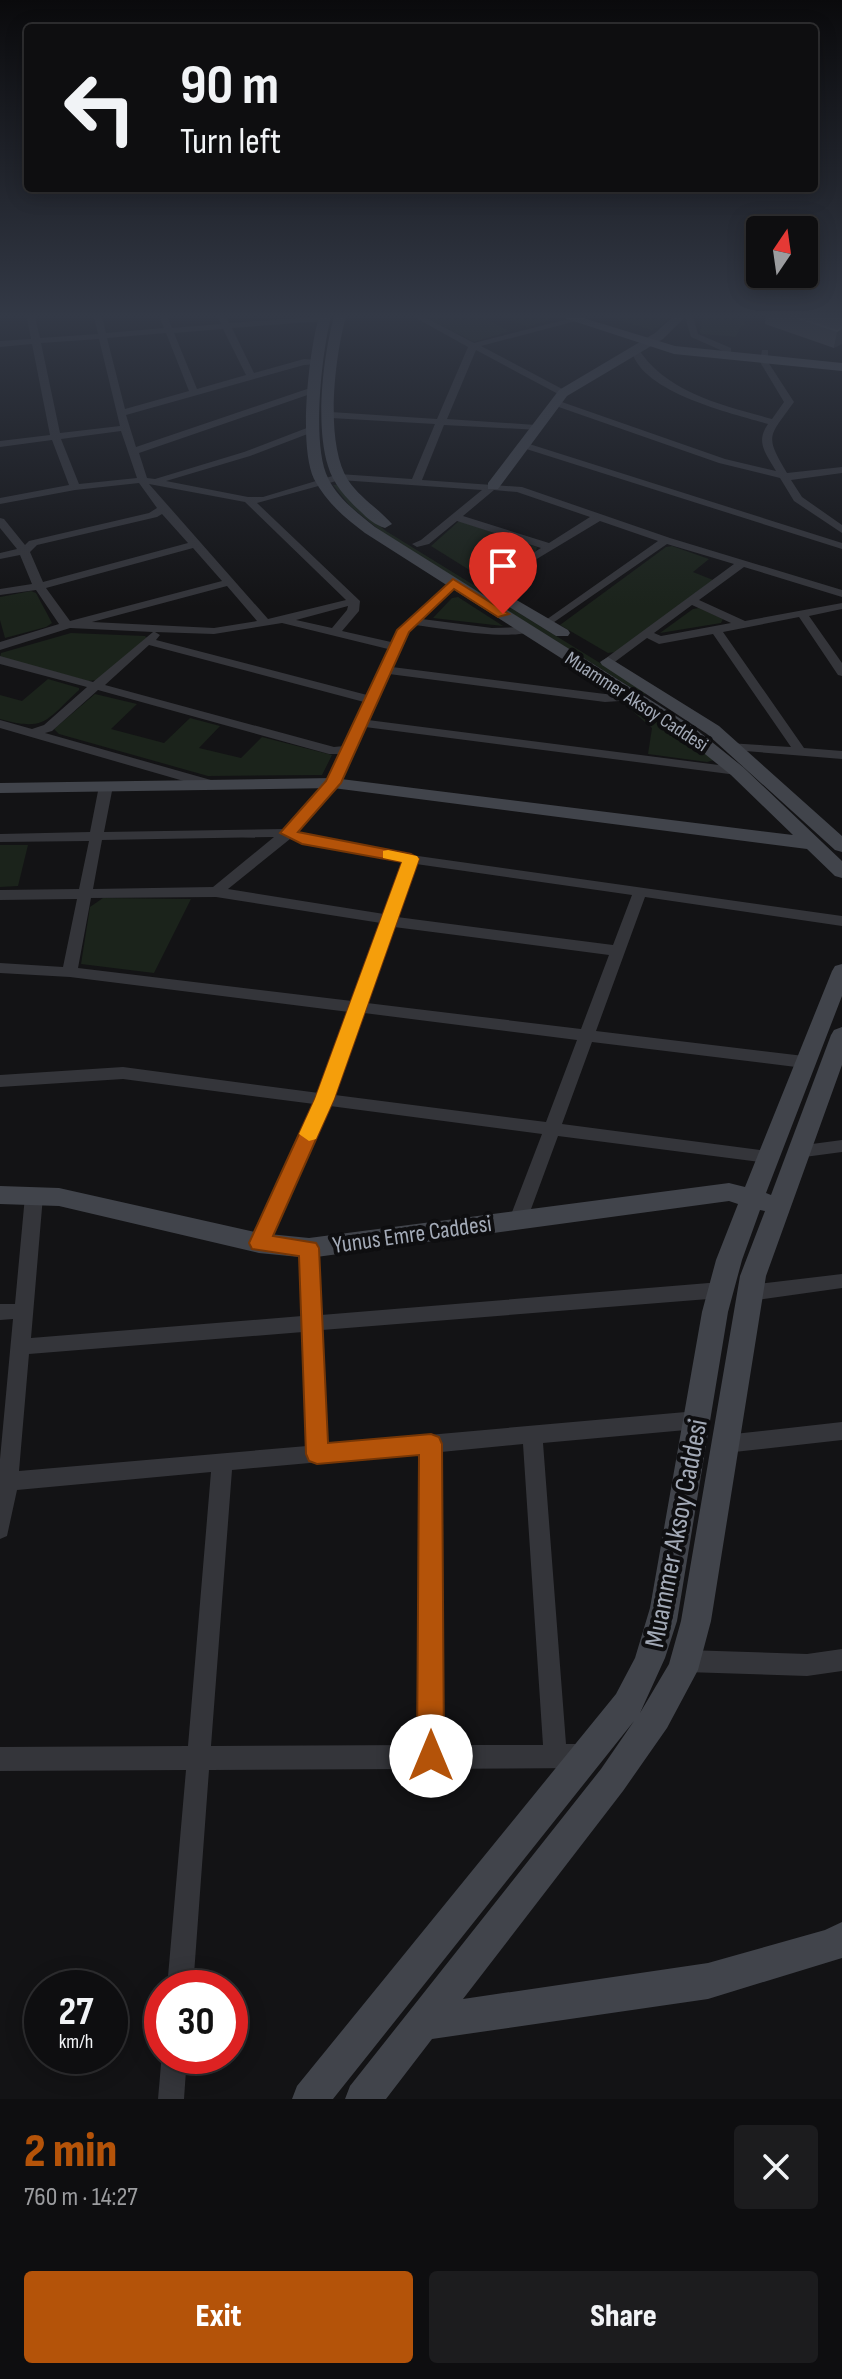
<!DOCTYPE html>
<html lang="en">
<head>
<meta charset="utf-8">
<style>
	:root { --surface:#0e0e10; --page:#1c1c1e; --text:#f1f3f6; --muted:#9b9c9f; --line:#2e2e30; --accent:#b45309 }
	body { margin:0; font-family:"Sofia Sans Condensed",sans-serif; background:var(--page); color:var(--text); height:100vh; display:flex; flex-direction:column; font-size:30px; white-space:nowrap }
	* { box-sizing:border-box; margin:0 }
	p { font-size:26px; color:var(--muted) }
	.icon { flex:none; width:44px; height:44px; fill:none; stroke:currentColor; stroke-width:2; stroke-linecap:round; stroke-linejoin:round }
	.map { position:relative; height:2099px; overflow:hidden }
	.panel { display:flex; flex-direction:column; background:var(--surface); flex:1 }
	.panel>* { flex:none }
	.top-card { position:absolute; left:24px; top:24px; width:794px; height:168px; border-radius:8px; box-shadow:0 4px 20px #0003,0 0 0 2px var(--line); background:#0e0e10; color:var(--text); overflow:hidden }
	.needle { width:52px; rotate:13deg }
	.controls { position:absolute; left:746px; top:216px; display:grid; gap:16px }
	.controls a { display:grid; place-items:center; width:72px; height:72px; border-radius:8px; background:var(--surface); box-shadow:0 4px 20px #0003,0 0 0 2px var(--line); font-size:40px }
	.speed { position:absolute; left:24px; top:1970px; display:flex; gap:16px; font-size:40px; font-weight:700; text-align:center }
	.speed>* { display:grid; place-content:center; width:104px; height:104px; border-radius:50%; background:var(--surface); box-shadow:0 4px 20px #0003,0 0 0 2px var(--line); line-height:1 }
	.speed small { font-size:20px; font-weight:400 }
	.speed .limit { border:12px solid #d22; background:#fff; color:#111 }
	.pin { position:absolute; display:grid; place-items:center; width:68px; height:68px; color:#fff; margin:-82px -34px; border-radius:50% 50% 50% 0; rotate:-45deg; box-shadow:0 0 8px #0007 }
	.pin .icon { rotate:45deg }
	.me { position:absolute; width:88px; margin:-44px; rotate:0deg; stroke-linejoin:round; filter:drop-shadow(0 0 6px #0008) }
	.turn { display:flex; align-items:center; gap:28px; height:168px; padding:0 24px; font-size:36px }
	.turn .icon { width:104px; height:104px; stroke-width:2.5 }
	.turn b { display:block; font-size:56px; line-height:68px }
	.round { display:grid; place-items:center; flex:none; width:84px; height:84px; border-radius:8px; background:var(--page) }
	.head { display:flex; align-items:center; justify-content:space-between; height:136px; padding:0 24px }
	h1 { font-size:48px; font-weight:800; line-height:60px; color:var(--accent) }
	.button { display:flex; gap:16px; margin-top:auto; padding:16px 24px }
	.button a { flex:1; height:92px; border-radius:8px; background:var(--accent); color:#fff; font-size:32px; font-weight:800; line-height:92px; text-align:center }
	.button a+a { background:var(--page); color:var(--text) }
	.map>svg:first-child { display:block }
</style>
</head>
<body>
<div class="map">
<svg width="842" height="2099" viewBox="0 0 842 2099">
	<rect width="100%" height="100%" fill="#131315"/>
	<!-- green -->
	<g fill="#1b231b">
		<polygon points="417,313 544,313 558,317 527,327 500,315 486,320 510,331 474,342"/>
		<polygon points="594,313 671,313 663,325 652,330"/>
		<polygon points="704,313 729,313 747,324 741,326 736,337 703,334 700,333"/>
		<polygon points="333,485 337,485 364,513 386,531 647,692 643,695 383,533 350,506"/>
		<polygon points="459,521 537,547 536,551 487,581 431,546"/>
		<polygon points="672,546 709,559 693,572 713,580 616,652 608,653 560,625 666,547"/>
		<polygon points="31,591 36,593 52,623 46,627 5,638 0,620 0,597"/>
		<polygon points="458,597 503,626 433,618 452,598"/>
		<polygon points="699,608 723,619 721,623 660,633 693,609"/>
		<polygon points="71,633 145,636 147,638 97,680 88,681 0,657 1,653"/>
		<path d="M48,679l31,9v2c-33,30 -33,42 -79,29v-24l22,6z"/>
		<polygon points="95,694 137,704 111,729 164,743 190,718 220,726 199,748 241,758 262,737 332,755 322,775 208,776 59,734 54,729"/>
		<polygon points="639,705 714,760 707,762 648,754 652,728 630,709"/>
		<polygon points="0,845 28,845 18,886 0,887"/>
		<polygon points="103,898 191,899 154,973 81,964 90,907"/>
	</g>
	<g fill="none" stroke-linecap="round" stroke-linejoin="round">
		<!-- street -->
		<g fill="#34353a" fill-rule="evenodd">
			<path d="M26,313h8l6,25 58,-4 -5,-21h8l5,20 58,-5 -6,-15h8l6,15 49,-4 -5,-11h8l5,10 97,-7v4l-3,1 -91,7 22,45 50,-14 15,1v4l-15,1 -178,50 10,32 177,-60h6v4l-180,62 8,25 8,1 89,-27 68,-26h6v4l-68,26 -84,25 82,16h15l76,-23 73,5 23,-55 -104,-6 -5,-3 5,-3 106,7 31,-72 -61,-34h10l57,30 102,-26v4l-95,25 85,45v4h-6l-84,-45 -29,69 89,6 3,1v4l-95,-5 -22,55 100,7 148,51 172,52v7l-98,-30 -45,33 46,21 97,-18v6l-33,7 33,47v13l-4,-1 -39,-58 -76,15 81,116 38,3v8l-109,-9 -5,-1v-6l63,4 -78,-113 -54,10 -12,-6 -35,26h-8l-2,-3 132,-97 -67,-20 -120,83 -6,-3 2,-2 115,-81 -58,-20 -113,68 -4,-1v-4l58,-36 -84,-27 -28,23 -12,3 -5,-3 9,-4 61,-50 -142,-10 -83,23 103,98 -1,10 -17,20 49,11 8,-14 54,-48 6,3 -2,2 -35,34 70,9 35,-1 6,3c-19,12 -93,-2 -118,-5l-7,6 -16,36 213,27 30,-2 6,4 -6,4 -30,2 -216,-28 -21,46 374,48v6l-5,1 -372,-48 -25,56 -43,49 114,23 431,61v10l-197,-29 -49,134 208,25 8,6 -8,6 -212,-26 -30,82 206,27 6,1 3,5 -3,5 -6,1 -210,-27 -31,84 -3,5 -6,2 -6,-2 -3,-5 33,-86 -212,-28 -62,137 -3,5 -6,2 -6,-2 -3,-5 64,-139 -191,-25 -123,8v-12l123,-8 196,26 30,-81 -279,-35 -70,-4v-10l63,4 14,-68 -77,1v-10l79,-1 10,-48 -89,1v-8l90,-2 9,-46 7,-4 7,4 -9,46 180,-3 43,-47 13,-28h-11l-231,-64 -46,41 -7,2 173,49v6h-10l-208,-60v-8l32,9 12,-4 43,-38 -87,-23v-8l93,26 60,-50 -83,-4 -70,22v-8l59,-18 -23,-34 -36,5v-6l32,-5 -12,-29 -20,4v-6l17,-4 -17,-21v-10l4,1 21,26 4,-4 120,-28 8,-5 -18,-25 -64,7 -75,14v-6l69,-13 -17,-45 -52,7v-6l50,-6 -18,-91 -32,3v-6l31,-2zM223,329l23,46 -49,14 -23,-56zM166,333l23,58 -64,18 -18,-71zM99,339l21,87 -60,7 -19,-90zM121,431l16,47 -58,6 -18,-45zM149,484l96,18 101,98 -78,19zM494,490l23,2 73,25 -41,26 -86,-27zM162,514l26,29 -145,39 -13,-30 7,-7 120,-28zM193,548l29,33 -152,40 -24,-33zM227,586l30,35 -43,7 -122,-6zM692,605l39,18 -70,13 -7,-3zM348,606l-1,4 -15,18 -36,-8zM282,623l106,26 -21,46 -211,-55 4,-5 -5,-3 59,2zM149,645l215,57 -20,44 -10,1 -229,-62zM274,837l-61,50 -120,2 9,-49zM290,839l113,23 -19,52 -156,-25zM416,864l216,31 -19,50 -216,-28zM216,897l165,26 -29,78 -274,-33 13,-70zM394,927l215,28 -28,74 -214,-26zM364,1013l213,27 -31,82 -211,-27z"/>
			<polygon points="684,313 692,313 698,334 731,348 731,352 725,352 691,337"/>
			<path d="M631,347h6c29,46 85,58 135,72l12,-17 -24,-40 2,-12h6v12l26,40c-25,35 -30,33 -7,71l55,-6v6l-51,7 11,17 40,28v8l-48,-32 -14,-23 -61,-15 -166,-58v-4h6l166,58 51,12c-10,-17 -21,-29 -8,-47 -37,-11 -131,-32 -137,-77z"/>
			<polygon points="523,442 842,543 842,549 520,447 520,443"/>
			<polygon points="842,1140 842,1152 797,1158 791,1157 788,1152 791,1147 797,1146"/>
			<path d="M34,1189l6,2 3,5 -12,142 271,-22 -2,-68 3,-5 6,-2 6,2 3,5 3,67 400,-33 7,3 2,5 -2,5 -7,3 -399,32 5,114 370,-33 7,3 3,6 -3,6 -7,3 -154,14 23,301h20l8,4 4,8 -4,8 -8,4 -377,2 -16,218h-26l19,-218 -186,1v-24l188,-1 23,-274 -194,18 -10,46 -7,3v-80l13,-140 -13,1v-16h15l10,-108 3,-5zM303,1332l4,114 -288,25 10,-117zM523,1444l20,301h-100l-2,-293zM421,1453l-2,292 -208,1 21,-276z"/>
			<polygon points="842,1274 842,1288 750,1301 743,1298 741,1293 743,1288 750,1285"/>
			<polygon points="842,1422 842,1440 725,1453 718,1450 715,1444 718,1438 725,1435"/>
			<polygon points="842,1649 842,1671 807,1676 686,1672 678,1669 675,1661 678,1653 686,1650 807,1654"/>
			<polygon points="162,2053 162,2056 187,2056 184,2099 158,2099"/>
		</g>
		<!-- secondary -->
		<g fill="#41444b" fill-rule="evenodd">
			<path d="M320,313h12c-10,36 -21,132 -4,165 10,21 30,35 47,49l317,199 51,41 99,94v17l-7,-2 -28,-27 -474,-61 -333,5v-10l333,-5 460,57 -62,-60 -51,-41 -315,-201c-20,-15 -39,-31 -51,-54 -16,-34 -5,-130 6,-166z"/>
			<path d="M335,313h12c-12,41 -23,129 1,167 12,18 30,28 44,44l-7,4c-10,-3 -18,-10 -25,-17 -13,-12 -27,-27 -32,-45 -13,-42 -5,-111 7,-153z"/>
			<polygon points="677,313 689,313 663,339 567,396 498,489 488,489 488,483 559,390 655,333"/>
			<polygon points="503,592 568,630 570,633 568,636 556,636 498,600 498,594"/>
			<polygon points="608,657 719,726 842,836 842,852 835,850 707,734 602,665 600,662"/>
			<path d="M842,964v32l-76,197 5,2 60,-160 3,-5 8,-3v38l-76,211 -55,345 -13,49 -31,58 -44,63 -160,208 245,-36 117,-33 17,-8v36l-134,41 -276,40 -46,60h-41l5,-13 251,-317 33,-48 -301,378h-41l5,-13 319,-392 19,-36 15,-50 52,-296 14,-52 22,-56 -9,-3 -420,57 -50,-5 -200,-47 -59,-2v-18l59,2 200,45 50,5 420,-55 16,4 87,-216 3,-5zM760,1210l5,1 -25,65 -59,345 -12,43 -29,49 25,-55 12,-37 51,-309 14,-52z"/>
		</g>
		<!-- primary -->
		<polygon fill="#4f525a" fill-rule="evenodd" points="549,313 567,313 675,346 842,363 842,371 674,354"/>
	</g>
	<!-- wall -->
	<polygon fill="#46474d" points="766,313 842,313 834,348 765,324"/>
	<!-- shaded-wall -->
	<polygon fill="#2d2e32" points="842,328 842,344 834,348 837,331"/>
	<!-- building -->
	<polygon fill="#505258" stroke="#5d6067" stroke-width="2" points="783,313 842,313 842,328 837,331"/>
	<!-- sky -->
	<linearGradient id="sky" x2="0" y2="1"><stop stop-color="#0a0a0c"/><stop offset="0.52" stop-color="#333946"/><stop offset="1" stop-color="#333946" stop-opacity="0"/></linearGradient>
	<rect width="842" height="607" fill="url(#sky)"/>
	<!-- route -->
	<polygon fill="#b45309" stroke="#753606" stroke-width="2" points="453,579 509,614 498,617 454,589 409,632 341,783 298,832 411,854 419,859 334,1099 273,1236 316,1243 319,1248 328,1443 431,1434 439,1437 442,1444 444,1756 440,1766 431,1770 421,1766 417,1756 419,1455 317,1464 309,1461 306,1454 299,1256 252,1249 249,1243 315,1099 402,862 302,844 280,833 326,781 397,630"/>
	<!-- slow -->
	<polygon fill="#f59e0b" points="388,850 417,856 419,859 334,1099 316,1139 309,1141 299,1134 315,1099 402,862 383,858 383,851"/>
	<g text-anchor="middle" stroke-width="8" stroke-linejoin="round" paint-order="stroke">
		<!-- far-street labels -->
		<g font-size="20" fill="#a3aab7" stroke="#0e0e10">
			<text transform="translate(637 701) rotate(33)" y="7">Muammer Aksoy Caddesi</text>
		</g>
		<!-- street labels -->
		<g font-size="24" fill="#a3aab7" stroke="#0e0e10">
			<text transform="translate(412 1234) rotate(-8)" y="8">Yunus Emre Caddesi</text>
		</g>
		<!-- near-street labels -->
		<g font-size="28" fill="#a3aab7" stroke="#0e0e10">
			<text transform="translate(675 1533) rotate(-79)" y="10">Muammer Aksoy Caddesi</text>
		</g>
	</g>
</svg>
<div class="controls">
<a><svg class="needle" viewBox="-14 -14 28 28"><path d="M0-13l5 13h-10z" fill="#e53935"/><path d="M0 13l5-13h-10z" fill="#9b9c9f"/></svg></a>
</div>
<div class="speed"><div>27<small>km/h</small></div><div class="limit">30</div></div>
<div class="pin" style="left:503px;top:614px;background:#d93025"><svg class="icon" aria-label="arrive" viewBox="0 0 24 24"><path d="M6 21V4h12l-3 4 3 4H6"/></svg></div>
<svg class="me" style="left:431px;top:1756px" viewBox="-20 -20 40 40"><circle r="19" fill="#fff"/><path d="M0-13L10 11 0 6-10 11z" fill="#b45309"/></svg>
<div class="top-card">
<div class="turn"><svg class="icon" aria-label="left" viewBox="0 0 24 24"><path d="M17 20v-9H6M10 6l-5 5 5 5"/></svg><div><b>90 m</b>Turn left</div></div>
</div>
</div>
<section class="panel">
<div class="head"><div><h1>2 min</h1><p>760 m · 14:27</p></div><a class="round"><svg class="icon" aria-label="close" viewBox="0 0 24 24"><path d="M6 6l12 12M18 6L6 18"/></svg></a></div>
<div class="button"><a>Exit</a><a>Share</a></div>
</section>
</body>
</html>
